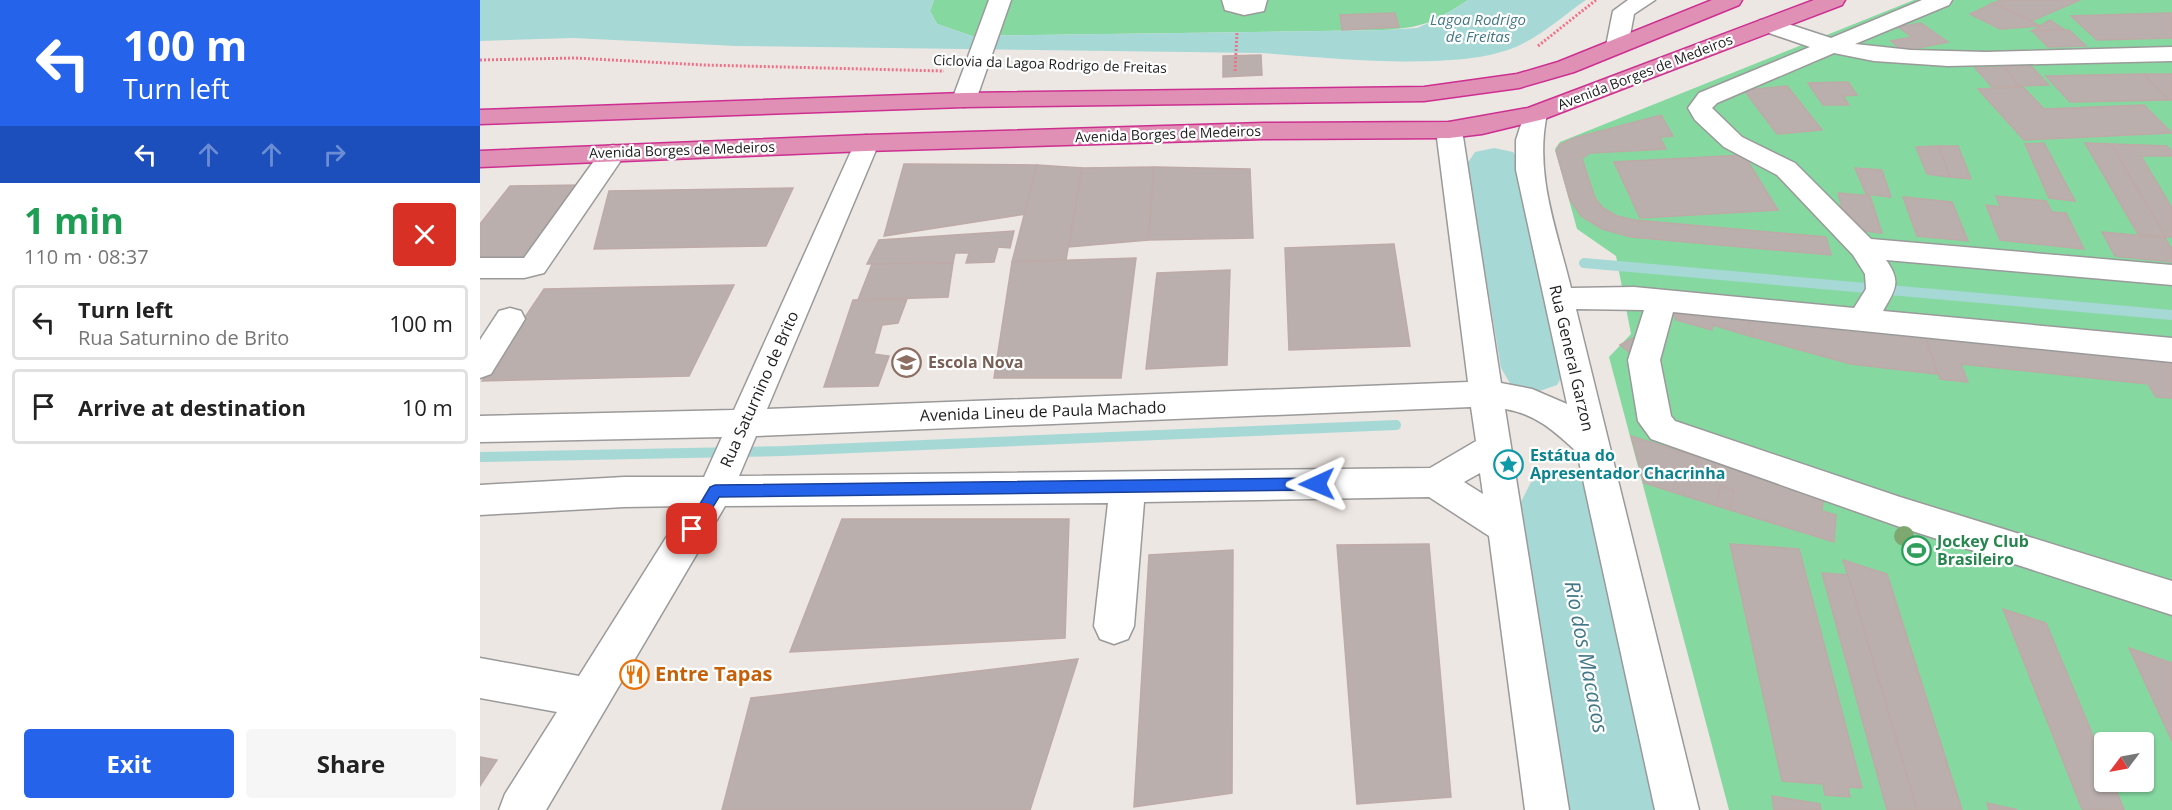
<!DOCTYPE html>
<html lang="en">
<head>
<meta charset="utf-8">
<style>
	:root { --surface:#fff; --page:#f6f6f6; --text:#222; --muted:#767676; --line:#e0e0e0; --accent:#2563eb }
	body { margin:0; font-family:"Open Sans",sans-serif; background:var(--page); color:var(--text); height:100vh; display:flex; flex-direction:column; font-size:22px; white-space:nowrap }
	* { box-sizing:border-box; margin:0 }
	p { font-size:20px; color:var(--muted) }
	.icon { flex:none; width:33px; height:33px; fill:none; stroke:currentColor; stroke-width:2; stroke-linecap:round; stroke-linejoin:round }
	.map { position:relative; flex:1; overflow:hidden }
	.side { display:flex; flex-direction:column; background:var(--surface); width:480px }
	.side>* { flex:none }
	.hud { background:#2563eb; color:#fff; overflow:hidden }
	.needle { width:39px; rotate:238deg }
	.buttons { position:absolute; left:1614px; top:732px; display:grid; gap:12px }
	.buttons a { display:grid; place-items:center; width:60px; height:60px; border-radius:6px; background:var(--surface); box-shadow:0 2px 4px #0004; font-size:30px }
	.pin { position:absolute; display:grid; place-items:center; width:51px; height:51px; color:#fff; margin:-26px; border-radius:12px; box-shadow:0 3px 9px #0006 }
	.me { position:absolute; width:66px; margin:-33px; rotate:269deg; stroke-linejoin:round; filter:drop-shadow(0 0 4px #0008) }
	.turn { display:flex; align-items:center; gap:21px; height:126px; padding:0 24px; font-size:27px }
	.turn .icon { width:78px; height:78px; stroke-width:2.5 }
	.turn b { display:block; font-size:42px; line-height:51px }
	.lanes { display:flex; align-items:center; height:57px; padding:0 24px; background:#0003; justify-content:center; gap:30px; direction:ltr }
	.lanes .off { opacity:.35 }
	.round { display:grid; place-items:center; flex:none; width:63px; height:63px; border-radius:6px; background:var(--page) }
	.overview { display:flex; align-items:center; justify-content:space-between; height:102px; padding:0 24px }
	h1 { font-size:36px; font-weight:700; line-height:45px; color:#1e9e55 }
	.cta { display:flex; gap:12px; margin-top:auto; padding:12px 24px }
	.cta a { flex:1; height:69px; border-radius:6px; background:var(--accent); color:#fff; font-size:24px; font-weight:700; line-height:69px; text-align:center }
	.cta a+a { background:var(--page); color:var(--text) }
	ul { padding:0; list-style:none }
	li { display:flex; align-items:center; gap:18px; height:75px; margin:0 12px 9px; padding:0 12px; border:3px solid var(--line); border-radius:6px }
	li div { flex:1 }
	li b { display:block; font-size:22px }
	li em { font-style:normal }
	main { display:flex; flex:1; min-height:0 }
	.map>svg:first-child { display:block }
</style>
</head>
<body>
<main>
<section class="side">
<div class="hud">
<div class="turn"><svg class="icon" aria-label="left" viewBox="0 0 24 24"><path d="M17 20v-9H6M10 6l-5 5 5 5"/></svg><div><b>100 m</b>Turn left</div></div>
<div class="lanes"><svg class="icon" aria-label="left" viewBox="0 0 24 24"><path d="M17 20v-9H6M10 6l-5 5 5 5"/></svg><svg class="icon off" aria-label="ahead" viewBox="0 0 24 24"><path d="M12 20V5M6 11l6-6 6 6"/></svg><svg class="icon off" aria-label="ahead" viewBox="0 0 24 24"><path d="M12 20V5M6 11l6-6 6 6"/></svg><svg class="icon off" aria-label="right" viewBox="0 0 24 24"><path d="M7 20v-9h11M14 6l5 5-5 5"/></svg></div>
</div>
<div class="overview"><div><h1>1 min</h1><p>110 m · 08:37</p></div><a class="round" style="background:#d93025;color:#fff"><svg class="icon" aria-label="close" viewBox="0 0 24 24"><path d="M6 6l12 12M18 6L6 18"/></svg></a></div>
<ul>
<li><svg class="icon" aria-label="left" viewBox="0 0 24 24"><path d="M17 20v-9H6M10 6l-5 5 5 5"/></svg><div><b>Turn left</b><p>Rua Saturnino de Brito</p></div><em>100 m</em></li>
<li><svg class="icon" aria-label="arrive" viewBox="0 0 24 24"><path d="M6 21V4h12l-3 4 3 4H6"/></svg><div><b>Arrive at destination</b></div><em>10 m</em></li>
</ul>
<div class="cta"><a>Exit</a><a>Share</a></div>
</section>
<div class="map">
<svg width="1692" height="810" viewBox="0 0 1692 810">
	<rect width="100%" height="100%" fill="#ede7e3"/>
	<!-- pitch -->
	<g fill="#86d8a1" fill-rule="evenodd">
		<path d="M454,0h534c-34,22 -43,27 -84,30l-412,6 -35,-12 -7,-13z"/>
		<path d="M1434,0h258v810h-443l-120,-453 22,-23 -15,-78 -39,-27 -22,-80 5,-7zM1624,742h40v40h-40z"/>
	</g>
	<!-- water -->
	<path fill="#a6d8d6" d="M0,0h454l-4,11 7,13 35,12 412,-6 33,-2 23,-10 28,-18h118c-21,14 -41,33 -64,44 -57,30 -196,13 -262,9l-524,-7 -163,-8 -93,3z"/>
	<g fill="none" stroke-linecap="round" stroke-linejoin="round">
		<!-- stream -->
		<g stroke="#a6d8d6" stroke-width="10">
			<polyline points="1104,263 1692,315"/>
			<polyline points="0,457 303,451 916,425"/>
		</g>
		<!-- river -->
		<g fill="#a6d8d6" fill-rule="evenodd">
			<polygon points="1014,148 1033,152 1041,164 1087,368 1077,385 1054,393 1031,385 1021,368 987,164 995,152"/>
			<polygon points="1077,473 1103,482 1114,504 1182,810 1090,810 1040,504 1051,482"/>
		</g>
	</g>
	<!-- building -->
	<g fill="#baafad" stroke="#beaaa7" stroke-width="1.5">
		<polygon points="1521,0 1600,0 1551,21 1513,3"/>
		<polygon points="1513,3 1551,21 1560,26 1520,29 1490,14"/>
		<polygon points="915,13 919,27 862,30 860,15"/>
		<polygon points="1692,13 1692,38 1617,40 1591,16"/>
		<polygon points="1570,20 1585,30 1552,31"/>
		<polygon points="1441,23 1468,42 1423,51 1411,41 1432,37 1418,27"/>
		<polygon points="1585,30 1589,30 1606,46 1568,47 1552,31"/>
		<polygon points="781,55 782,75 743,77 743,56"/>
		<polygon points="1551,66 1569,85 1539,86 1524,67"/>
		<polygon points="1524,67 1539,86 1512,87 1495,68"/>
		<polygon points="1663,74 1692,74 1692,100 1689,100"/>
		<polygon points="1663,74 1689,100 1590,102 1566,76"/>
		<polygon points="1368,82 1377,95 1363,96 1369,105 1343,105 1328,83"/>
		<polygon points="1307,86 1342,130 1297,134 1264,90"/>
		<polygon points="1543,87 1564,109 1664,105 1692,133 1544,140 1498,89"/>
		<polygon points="1181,115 1193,136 1180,137 1186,149 1110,153 1102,158 1115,198 1123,208 1137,216 1154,220 1346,237 1351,255 1151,237 1122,229 1101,216 1090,200 1076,151 1079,145 1094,138"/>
		<polygon points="1564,143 1595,201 1569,198 1545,144"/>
		<polygon points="1605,143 1631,144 1686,237 1658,234"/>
		<polygon points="1631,144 1687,146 1692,151 1692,156 1661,156 1692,208 1692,237 1686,237"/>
		<polygon points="1458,146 1478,146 1491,179 1470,177"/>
		<polygon points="1458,146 1470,177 1447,174 1436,147"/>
		<polygon points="1264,155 1298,210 1160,218 1134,162"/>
		<polygon points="424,164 557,165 546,214 404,236"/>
		<polygon points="557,165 602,168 586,260 532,262"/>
		<polygon points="674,167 770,169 773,238 668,240"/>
		<polygon points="674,167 668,240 589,247 602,168"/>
		<polygon points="1375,168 1402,170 1411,197 1386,194"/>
		<polygon points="101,185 49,259 0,261 0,224 30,186"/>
		<polygon points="313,188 286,246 114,249 129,191"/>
		<polygon points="1358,193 1390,196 1402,233 1368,229"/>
		<polygon points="1516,196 1566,201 1572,212 1586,213 1604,249 1520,240 1506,205 1520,207"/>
		<polygon points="1423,197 1472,202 1488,241 1437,236"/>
		<polygon points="534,231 530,248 518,247 514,262 486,263 489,253 475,253 473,263 387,264 399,240"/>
		<polygon points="1622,232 1685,238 1692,249 1692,262 1635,256"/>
		<polygon points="914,244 930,346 809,350 805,248"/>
		<polygon points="656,258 641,378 514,378 532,262"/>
		<polygon points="473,263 468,297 378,300 392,264"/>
		<polygon points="750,270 747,365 666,369 677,273"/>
		<polygon points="254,285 209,376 2,381 64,289"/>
		<polygon points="427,299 418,323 402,325 394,354 409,356 398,386 344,387 373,300"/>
		<polygon points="1194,314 1267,318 1273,337 1233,325 1232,330 1196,320"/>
		<polygon points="1267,318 1445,336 1457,374 1371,364 1273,337"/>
		<polygon points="1445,336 1692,361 1692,398 1676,397 1668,384 1481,364 1488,382 1460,379"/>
		<polygon points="1155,337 1164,345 1150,353 1140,345"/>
		<polygon points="1151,436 1218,457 1215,473 1234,478 1236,462 1344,494 1342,511 1356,515 1354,542 1250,510 1254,491 1240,486 1237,506 1164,483"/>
		<polygon points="1218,457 1236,462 1234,478 1215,473"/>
		<polygon points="1240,486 1254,491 1250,510 1237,506"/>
		<polygon points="362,519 589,519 585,638 310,652"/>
		<polygon points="949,544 971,797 877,804 857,545"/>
		<polygon points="1250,544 1319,549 1382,788 1368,787 1370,797 1345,795 1343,784 1302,781"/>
		<polygon points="753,550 752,793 654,807 669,555"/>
		<polygon points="1363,560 1407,574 1482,810 1437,810"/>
		<polygon points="1342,573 1368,575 1437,810 1407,810"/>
		<polygon points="1523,609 1566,623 1624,762 1624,782 1633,782 1644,810 1602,809"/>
		<polygon points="1649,648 1692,663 1692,741"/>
		<polygon points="598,659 550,810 242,810 271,698"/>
		<polygon points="0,757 17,760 0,786"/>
		<polygon points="1292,796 1340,804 1341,810 1294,810"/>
		<polygon points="1507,803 1538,810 1509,810"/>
	</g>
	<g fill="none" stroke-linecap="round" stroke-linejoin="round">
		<defs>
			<g id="minor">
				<polygon points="509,0 531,0 496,100 493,105 484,107 475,105 472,100"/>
				<polygon points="742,0 787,0 784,11 764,15 745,10"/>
				<polygon points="1148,0 1175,0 1154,14 1148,46 1145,51 1129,51 1126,46 1133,11"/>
				<path d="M1442,0h30l-3,5 -94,39 56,6 75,2 186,-5v14l-224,5 -74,-5 -40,-8 -117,50 -5,5 30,29 53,26 76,76 301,26v20l-286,-25c16,22 9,30 -3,51l289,27v24l-499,-50 -13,48 11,56 4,5 225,76 272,84v34l-272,-88 -249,-88 -13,-18 -10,-61 16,-50 -68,-1 123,501h-44l-78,-358c-23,-21 -41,-38 -72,-43l64,401h-44l-36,-274 -60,-39 -285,5 -10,124 -6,13 -14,5 -14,-5 -6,-13 14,-123 -383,3 -179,304h-47l6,-16 52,-82 -77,-14v-40l99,18 107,-170 -62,1 -144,8v-30l144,-8h80l18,-40 -242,5v-26l254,-6 123,-272 9,-3 9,3 4,5 -112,266 701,-27 -32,-252 4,-5 9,-3 9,3 4,5 39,253 31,6 35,15 -51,-234v-30l10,-31 9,-2 9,2 3,5c-13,60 10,116 24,174l63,-1 220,21 12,-19 -1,-15 -12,-19 -76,-80 -53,-28 -29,-27 -7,-12 11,-15 111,-46 -50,-17 -3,-5 3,-5h16l55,18zM991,407l5,34 -46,27 -691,8 17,-40zM1000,473l3,21 -19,-12z"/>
				<polygon points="133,145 142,147 146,153 64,273 44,278 0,278 0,258 44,258 124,147"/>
				<polygon points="30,308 41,311 45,319 11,374 0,378 0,340 19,311"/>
			</g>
			<g id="highway">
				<polygon points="1232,0 1262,0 1259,5 1094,72 1039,88 944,101 484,107 0,124 0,110 484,93 944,87 1037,74 1078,62"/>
				<polygon points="1334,0 1365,0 1362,5 1064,119 1002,134 969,138 783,139 386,151 0,167 0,151 386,135 783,123 969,122 1048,108"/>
			</g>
		</defs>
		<!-- minor casing -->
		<use href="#minor" stroke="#9a9a9a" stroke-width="3"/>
		<!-- highway casing -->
		<use href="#highway" stroke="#cc2f90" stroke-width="3"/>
		<!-- path -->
		<g stroke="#f07187" stroke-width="3" stroke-dasharray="2 2" stroke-linecap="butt">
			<polyline points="1058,46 1116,0"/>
			<polyline points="0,60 95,58 224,65 464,71"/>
			<polyline points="755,71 757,33"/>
		</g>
		<!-- minor -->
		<use href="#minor" fill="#fff" fill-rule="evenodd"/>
		<!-- highway -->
		<use href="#highway" fill="#e08fb5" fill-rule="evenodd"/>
	</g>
	<!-- trees -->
	<circle fill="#7fa770" cx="1424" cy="536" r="10"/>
	<!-- route -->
	<polygon fill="#2563eb" stroke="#184099" stroke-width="1.5" points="837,478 844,484 837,490 239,497 217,533 207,533 205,529 230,487 235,485"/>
	<!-- icons -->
	<defs>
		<symbol id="school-ring" viewBox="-11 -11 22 22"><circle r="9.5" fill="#fff" stroke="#8d6e63" stroke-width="1.5"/><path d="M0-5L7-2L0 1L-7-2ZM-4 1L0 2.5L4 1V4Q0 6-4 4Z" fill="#8d6e63"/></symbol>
		<symbol id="sight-ring" viewBox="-11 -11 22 22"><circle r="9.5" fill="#fff" stroke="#0f9aa8" stroke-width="1.5"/><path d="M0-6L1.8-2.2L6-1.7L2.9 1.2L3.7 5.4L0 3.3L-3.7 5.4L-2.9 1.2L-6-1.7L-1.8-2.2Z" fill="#0f9aa8"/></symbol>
		<symbol id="stadium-ring" viewBox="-11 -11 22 22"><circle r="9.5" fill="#fff" stroke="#2e9e5b" stroke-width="1.5"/><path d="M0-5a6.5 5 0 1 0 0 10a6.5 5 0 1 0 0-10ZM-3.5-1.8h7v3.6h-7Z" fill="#2e9e5b"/></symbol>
		<symbol id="restaurant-ring" viewBox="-11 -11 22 22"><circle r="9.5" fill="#fff" stroke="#e8710a" stroke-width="1.5"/><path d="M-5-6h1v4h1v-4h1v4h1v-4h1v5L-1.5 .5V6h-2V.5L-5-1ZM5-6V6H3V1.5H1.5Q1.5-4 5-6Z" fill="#e8710a"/></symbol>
	</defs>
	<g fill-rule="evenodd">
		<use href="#school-ring" x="410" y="346" width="33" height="33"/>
		<use href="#sight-ring" x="1012" y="448" width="33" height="33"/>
		<use href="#stadium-ring" x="1420" y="534" width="33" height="33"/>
		<use href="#restaurant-ring" x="138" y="658" width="33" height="33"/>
	</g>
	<g text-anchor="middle" stroke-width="4.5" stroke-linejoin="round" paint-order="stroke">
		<!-- far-street labels -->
		<g font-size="14" fill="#1d1d1d" stroke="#fff">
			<text transform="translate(570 64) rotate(2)" y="5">Ciclovia da Lagoa Rodrigo de Freitas</text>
			<text transform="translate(1165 72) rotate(-21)" y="5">Avenida Borges de Medeiros</text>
			<text transform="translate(688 134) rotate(-2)" y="5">Avenida Borges de Medeiros</text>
			<text transform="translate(202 150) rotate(-2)" y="5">Avenida Borges de Medeiros</text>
		</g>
		<!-- far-water labels -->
		<g font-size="15" font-style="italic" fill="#437888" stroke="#fff">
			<text x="998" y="25">Lagoa Rodrigo<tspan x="998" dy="17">de Freitas</tspan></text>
		</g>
		<!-- street labels -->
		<g font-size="16" fill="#1d1d1d" stroke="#fff">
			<text transform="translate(1092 358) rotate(77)" y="6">Rua General Garzon</text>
			<text transform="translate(279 389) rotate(-66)" y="6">Rua Saturnino de Brito</text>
			<text transform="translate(563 411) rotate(-2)" y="6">Avenida Lineu de Paula Machado</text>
		</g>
		<!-- education labels -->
		<g font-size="16" font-weight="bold" fill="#785e54" stroke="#fff" text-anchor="start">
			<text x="448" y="368">Escola Nova</text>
		</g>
		<!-- culture labels -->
		<g font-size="16" font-weight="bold" fill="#0d838f" stroke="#fff" text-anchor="start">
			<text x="1050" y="461">Estátua do<tspan x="1050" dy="18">Apresentador Chacrinha</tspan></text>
		</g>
		<!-- leisure labels -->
		<g font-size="16" font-weight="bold" fill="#27864d" stroke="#fff" text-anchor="start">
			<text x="1457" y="547">Jockey Club<tspan x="1457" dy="18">Brasileiro</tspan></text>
		</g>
		<!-- near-food labels -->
		<g font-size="20" font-weight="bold" fill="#c56008" stroke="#fff" text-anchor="start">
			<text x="175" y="681">Entre Tapas</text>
		</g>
		<!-- near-water labels -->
		<g font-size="21" font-style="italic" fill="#437888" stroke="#fff">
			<text transform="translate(1106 657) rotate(79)" y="7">Rio dos Macacos</text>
		</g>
	</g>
</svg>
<div class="buttons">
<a><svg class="needle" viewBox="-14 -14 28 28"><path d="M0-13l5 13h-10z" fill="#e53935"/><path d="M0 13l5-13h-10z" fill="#767676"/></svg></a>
</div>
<div class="pin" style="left:212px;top:529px;background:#d93025"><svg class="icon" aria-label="arrive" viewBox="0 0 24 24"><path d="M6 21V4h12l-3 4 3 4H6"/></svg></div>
<svg class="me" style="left:837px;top:484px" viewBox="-20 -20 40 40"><path d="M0-17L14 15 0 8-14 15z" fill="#2563eb" stroke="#fff" stroke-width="4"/></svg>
</div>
</main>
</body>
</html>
